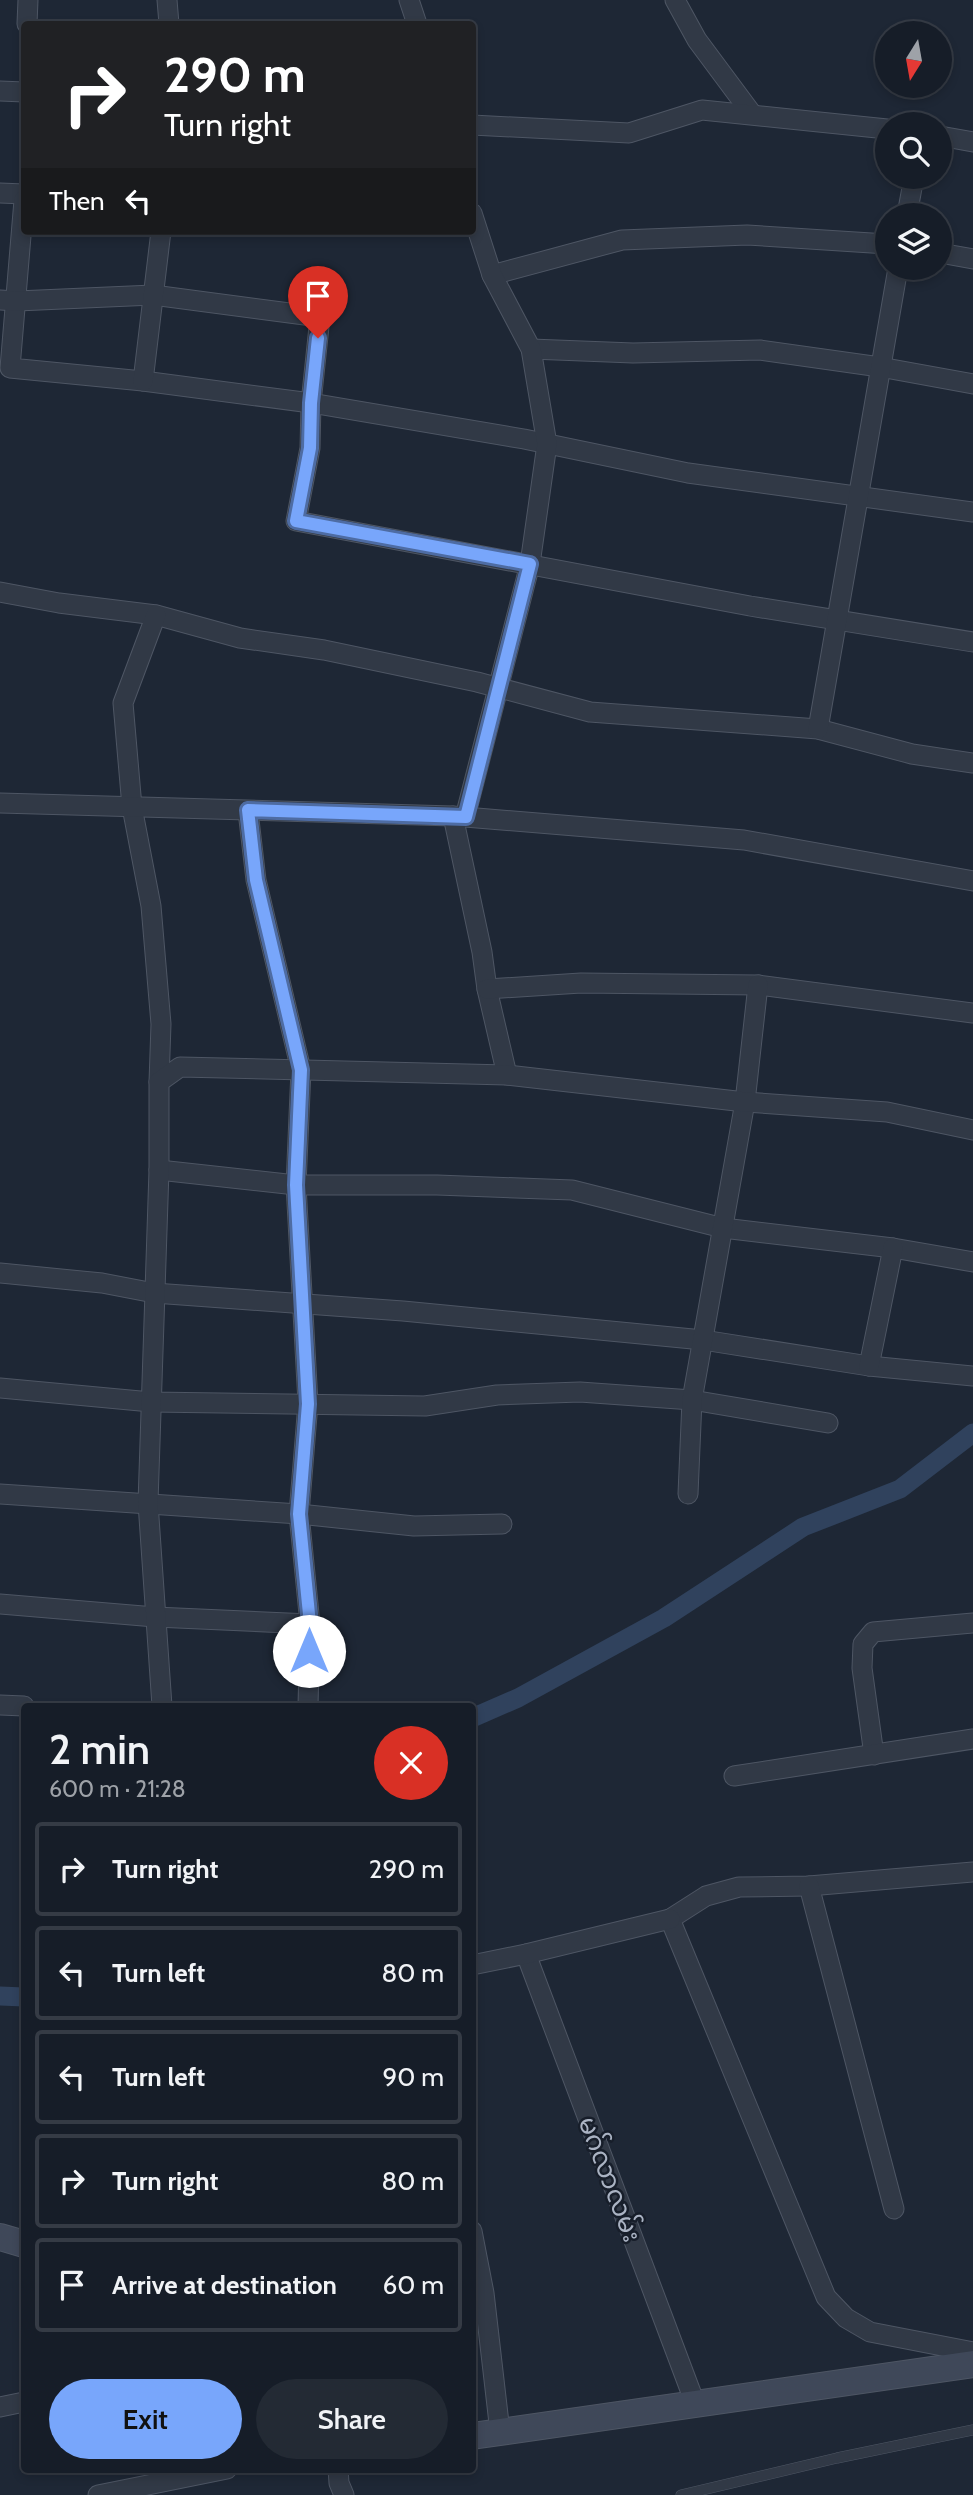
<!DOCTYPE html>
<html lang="en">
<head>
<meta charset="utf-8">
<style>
	:root { --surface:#161d28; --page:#232a34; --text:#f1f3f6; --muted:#9ea2a8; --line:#353b45; --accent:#78a6fb }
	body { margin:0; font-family:Cabin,"Noto Sans Myanmar",sans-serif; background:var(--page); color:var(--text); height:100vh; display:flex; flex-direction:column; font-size:26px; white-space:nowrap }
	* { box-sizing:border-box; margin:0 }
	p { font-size:23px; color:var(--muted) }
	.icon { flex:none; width:38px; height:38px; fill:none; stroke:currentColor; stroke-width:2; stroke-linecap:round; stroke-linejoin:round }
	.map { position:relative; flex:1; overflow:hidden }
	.sheet { position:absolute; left:21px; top:1703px; width:455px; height:770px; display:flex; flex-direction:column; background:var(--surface); border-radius:7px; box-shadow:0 4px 10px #0003,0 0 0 2px var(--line) }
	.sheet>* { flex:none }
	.guide { position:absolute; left:21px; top:21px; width:455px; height:214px; border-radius:7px; box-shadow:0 4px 10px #0003,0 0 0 2px var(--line); background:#202124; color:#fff; overflow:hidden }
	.needle { width:46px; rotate:191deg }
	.controls { position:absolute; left:875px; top:21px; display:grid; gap:14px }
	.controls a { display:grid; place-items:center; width:77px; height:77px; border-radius:50%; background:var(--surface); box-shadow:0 4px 10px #0003,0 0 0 2px var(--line); font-size:35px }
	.pin { position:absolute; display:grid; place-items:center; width:60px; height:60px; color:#fff; margin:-72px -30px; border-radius:50% 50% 50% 0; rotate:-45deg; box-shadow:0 0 7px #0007 }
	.pin .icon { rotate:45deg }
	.me { position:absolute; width:77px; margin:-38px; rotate:0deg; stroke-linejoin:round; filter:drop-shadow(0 0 5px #0008) }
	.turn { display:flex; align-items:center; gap:24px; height:147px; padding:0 28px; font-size:32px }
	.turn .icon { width:91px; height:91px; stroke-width:2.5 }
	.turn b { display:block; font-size:49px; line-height:60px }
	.then { display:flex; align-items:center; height:66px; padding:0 28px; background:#0003; gap:14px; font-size:26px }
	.round { display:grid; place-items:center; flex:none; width:74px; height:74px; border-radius:37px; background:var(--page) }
	.headline { display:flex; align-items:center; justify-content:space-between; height:119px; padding:0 28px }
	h1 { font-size:42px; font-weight:600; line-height:52px }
	.action { display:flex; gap:14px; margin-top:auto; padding:14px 28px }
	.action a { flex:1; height:80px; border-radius:42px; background:var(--accent); color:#111; font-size:28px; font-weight:600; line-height:80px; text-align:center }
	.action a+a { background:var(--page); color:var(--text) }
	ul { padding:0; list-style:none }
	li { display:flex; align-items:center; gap:21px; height:94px; margin:0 14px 10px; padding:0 14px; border:4px solid var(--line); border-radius:7px }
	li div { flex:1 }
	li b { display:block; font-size:26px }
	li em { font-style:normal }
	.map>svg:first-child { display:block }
</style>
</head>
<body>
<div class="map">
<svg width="973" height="2495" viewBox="0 0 973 2495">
	<rect width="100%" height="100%" fill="#1e2735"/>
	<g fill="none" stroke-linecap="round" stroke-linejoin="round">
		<!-- canal -->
		<g stroke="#30425d" stroke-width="19">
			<polyline points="472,1718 518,1698 664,1618 803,1527 900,1489 973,1433"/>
			<polyline points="0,1996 24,1997"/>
		</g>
		<defs>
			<polyline id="lane" points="681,2495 837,2458 973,2430"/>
			<g id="street">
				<polyline points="167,0 169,24"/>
				<polyline points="409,0 417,24"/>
				<polyline points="675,0 697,40 752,114"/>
				<polyline points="27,24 28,0"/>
				<polyline points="0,91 24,92"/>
				<polyline points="472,125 629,133 702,110 887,129"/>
				<polyline points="940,136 973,142"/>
				<polyline points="0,193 24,194"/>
				<polyline points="24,200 10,368 143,381 311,403 524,439 688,473 973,512"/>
				<polyline points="907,215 914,177"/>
				<polyline points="940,253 973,259"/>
				<polyline points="492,275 622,240 747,235 887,244"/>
				<polyline points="0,300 17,301 153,295 320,317 311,403 310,448 296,521 750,606 973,642"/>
				<polyline points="531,349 633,353 760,350 880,367 973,384"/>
				<polyline points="143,381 161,231"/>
				<polyline points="0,592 59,603 156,615 240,638 324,650 477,682 590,712 818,729 912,754 973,763"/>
				<polyline points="156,615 123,703 132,807 151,906 161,1024 159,1082"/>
				<polyline points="818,729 898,268"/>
				<polyline points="0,803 453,816 744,840 973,881"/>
				<polyline points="248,811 256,880 301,1070 296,1185 308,1403 299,1514 310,1624 308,1706"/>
				<polyline points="453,816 482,952 487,989 507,1075"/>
				<polyline points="465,817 530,564 547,444 531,349 492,275 472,213"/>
				<polyline points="487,989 581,983 758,985 973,1013"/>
				<polyline points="159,1170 296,1185 437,1185 572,1190 723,1228 893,1248 973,1262"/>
				<polyline points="0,1273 102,1283 154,1293 403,1311 703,1340 869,1366 973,1376"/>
				<polyline points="869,1366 893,1248"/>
				<polyline points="0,1388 151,1402 425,1406 497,1395 580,1392 692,1400 828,1423"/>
				<polyline points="0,1494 299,1514 414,1526 502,1524"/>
				<polyline points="688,1494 692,1400 745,1102 758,985"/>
				<polyline points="0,1604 155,1617 310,1624"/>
				<polyline points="0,1705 24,1706"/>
				<polyline points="162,1706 148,1503 159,1170 159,1082 180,1067 507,1075 745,1102 887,1112 973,1130"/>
				<polyline points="874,1755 862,1668 863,1644 873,1632 973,1623"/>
				<polyline points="734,1776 973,1739"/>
				<polyline points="973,1872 809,1886 739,1887 706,1896 670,1919 826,2297 846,2318 870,2332 973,2352"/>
				<polyline points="809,1886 894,2209"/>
				<polyline points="526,1954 695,2403"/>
				<polyline points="472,1965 526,1954 670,1919"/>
				<polyline points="472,2231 484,2293 500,2432"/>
				<polyline points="0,2407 24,2402"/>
				<polyline points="338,2469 339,2483 344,2495"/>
				<polyline points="98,2495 227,2469"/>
			</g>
			<g id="secondary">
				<polyline points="0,2237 24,2244"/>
				<polyline points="472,2436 973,2364"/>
			</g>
		</defs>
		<!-- lane casing -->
		<use href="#lane" stroke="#4e5664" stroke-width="11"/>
		<!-- street casing -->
		<use href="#street" stroke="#4e5664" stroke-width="21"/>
		<!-- secondary casing -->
		<use href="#secondary" stroke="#4e5664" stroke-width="28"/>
		<!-- lane -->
		<use href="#lane" stroke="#313946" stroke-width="10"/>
		<!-- street -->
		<use href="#street" stroke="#313946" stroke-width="19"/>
		<!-- secondary -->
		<use href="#secondary" stroke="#3f4859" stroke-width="26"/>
	</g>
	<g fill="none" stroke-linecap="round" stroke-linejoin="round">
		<defs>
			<polyline id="route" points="309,1651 310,1624 299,1514 308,1404 296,1185 301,1070 256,880 248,810 466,817 530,564 296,521 310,448 311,403 318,338"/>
		</defs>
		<!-- route casing -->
		<use href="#route" stroke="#4e6ca3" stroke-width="18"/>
		<!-- route -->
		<use href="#route" stroke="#78a6fb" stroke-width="12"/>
	</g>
	<g text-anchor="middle" stroke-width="5" stroke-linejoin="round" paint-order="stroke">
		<!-- street labels -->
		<g font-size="26" fill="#aab3c3" stroke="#171e2a">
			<text transform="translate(610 2179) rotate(69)" y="9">မဂ်လာလမ်း</text>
		</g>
	</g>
</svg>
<div class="controls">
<a><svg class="needle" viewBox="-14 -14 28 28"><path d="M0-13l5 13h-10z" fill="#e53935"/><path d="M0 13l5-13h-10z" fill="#9ea2a8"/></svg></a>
<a><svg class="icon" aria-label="search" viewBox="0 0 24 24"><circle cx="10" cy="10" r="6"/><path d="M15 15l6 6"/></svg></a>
<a><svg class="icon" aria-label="layers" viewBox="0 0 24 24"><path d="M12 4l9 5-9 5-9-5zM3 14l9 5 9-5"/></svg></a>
</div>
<div class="pin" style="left:318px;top:338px;background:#d93025"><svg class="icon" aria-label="arrive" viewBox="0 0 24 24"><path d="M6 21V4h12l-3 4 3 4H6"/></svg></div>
<svg class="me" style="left:309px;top:1651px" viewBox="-20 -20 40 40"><circle r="19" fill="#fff"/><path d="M0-13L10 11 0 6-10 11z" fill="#78a6fb"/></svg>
<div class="guide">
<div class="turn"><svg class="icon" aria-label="right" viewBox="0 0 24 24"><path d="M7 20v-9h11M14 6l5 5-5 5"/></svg><div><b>290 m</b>Turn right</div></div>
<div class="then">Then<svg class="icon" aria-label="left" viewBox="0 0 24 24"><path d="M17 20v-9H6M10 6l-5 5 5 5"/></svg></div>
</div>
<section class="sheet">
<div class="headline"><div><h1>2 min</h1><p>600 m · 21:28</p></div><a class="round" style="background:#d93025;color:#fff"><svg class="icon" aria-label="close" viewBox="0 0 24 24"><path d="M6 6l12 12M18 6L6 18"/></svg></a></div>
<ul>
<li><svg class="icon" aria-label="right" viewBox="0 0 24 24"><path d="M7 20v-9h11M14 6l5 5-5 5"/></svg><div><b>Turn right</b></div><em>290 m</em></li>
<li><svg class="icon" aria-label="left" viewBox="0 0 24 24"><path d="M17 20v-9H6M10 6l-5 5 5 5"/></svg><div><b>Turn left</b></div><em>80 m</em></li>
<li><svg class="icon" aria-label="left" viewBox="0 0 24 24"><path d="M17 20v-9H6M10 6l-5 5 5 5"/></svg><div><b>Turn left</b></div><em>90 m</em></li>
<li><svg class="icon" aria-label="right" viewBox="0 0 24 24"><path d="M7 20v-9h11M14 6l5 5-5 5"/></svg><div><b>Turn right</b></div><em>80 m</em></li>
<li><svg class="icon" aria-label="arrive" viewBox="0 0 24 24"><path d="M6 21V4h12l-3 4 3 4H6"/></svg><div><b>Arrive at destination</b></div><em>60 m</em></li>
</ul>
<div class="action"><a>Exit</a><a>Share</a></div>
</section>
</div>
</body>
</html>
